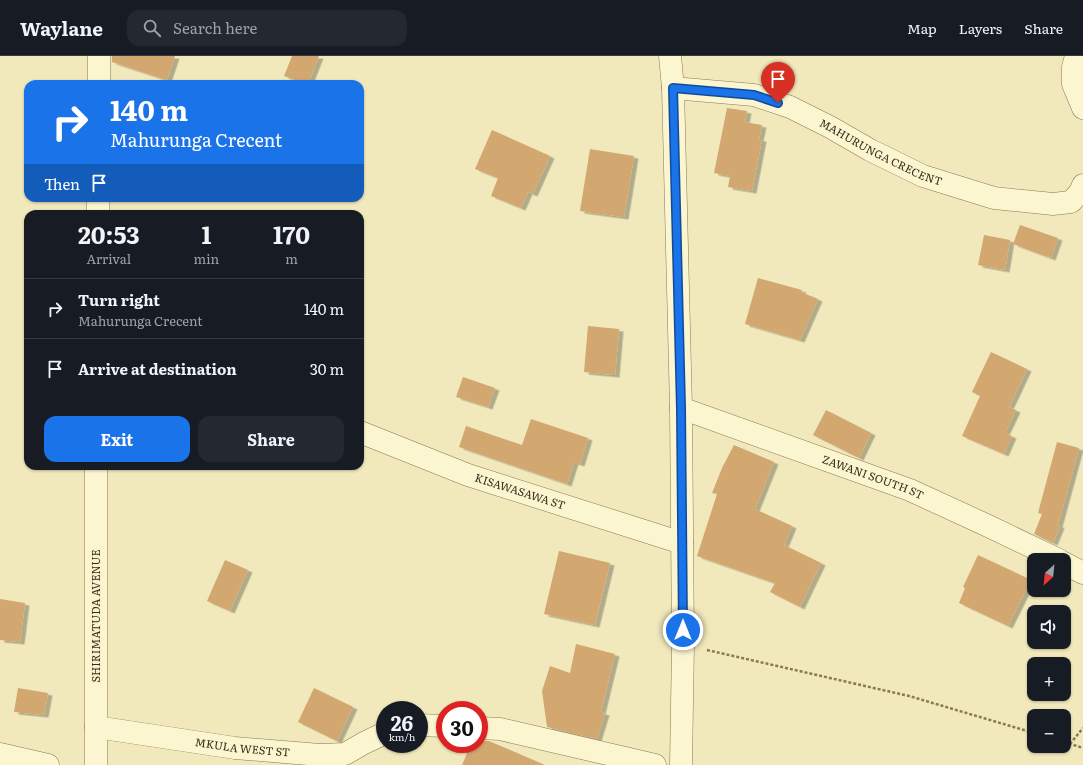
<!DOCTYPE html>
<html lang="en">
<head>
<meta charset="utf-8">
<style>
	:root { --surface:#171b24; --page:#242831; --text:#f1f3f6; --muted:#9ea1a6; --line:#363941; --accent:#1a73e8 }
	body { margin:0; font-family:Literata,serif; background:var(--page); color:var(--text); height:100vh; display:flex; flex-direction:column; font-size:15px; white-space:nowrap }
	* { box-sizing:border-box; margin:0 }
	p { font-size:13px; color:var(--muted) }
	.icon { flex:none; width:22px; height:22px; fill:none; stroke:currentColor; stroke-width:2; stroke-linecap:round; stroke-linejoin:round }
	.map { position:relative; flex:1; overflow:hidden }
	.drawer { position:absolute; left:24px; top:154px; width:340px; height:260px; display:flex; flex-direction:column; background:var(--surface); border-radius:12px; box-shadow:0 1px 3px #0004 }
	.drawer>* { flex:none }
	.banner { position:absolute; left:24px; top:24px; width:340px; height:122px; border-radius:12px; box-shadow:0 1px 3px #0004; background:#1a73e8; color:#fff; overflow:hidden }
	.needle { width:26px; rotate:207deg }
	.controls { position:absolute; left:1027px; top:497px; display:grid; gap:8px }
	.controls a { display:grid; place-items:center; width:44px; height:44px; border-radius:8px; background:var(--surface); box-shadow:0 1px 3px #0004; font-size:20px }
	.speed { position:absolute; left:376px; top:645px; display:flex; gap:8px; font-size:20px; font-weight:700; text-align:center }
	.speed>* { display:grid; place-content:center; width:52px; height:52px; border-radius:50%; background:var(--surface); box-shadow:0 1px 3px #0004; line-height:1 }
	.speed small { font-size:10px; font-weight:400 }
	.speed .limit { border:6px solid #d22; background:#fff; color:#111 }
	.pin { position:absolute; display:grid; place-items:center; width:34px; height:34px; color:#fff; margin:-41px -17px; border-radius:50% 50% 50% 0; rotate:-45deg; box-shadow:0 0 4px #0007 }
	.pin .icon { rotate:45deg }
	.me { position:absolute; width:44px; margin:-22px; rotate:0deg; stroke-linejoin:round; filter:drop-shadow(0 0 3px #0008) }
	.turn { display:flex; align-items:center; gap:14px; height:84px; padding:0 20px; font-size:18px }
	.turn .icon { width:52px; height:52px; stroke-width:2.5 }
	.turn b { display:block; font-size:28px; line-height:34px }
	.then { display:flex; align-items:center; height:38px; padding:0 20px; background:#0003; gap:8px; font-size:15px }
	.eta { display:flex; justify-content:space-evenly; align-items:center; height:68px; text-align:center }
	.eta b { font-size:24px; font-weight:700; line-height:28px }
	.action { display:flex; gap:8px; margin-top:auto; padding:8px 20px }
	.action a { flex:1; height:46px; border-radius:12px; background:var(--accent); color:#fff; font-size:16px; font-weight:700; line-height:46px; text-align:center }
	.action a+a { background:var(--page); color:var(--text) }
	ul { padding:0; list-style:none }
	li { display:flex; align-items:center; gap:12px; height:60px; padding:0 20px; border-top:1px solid var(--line) }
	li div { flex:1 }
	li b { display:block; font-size:15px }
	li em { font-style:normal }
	header { display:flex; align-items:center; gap:24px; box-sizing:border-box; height:56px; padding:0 20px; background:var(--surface); border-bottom:1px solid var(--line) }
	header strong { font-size:19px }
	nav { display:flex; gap:22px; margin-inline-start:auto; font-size:14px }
	.search { width:280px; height:36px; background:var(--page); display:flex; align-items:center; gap:10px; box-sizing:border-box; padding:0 14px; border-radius:12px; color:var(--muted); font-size:15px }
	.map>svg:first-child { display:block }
</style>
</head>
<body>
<header>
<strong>Waylane</strong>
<div class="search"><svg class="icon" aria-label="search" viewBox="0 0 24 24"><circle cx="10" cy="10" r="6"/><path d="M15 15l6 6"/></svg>Search here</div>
<nav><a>Map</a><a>Layers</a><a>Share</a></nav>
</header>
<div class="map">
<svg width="1083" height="709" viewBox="0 0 1083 709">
	<defs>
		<filter id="shadow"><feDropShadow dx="4.5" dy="2.5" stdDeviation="0" flood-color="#0004"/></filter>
	</defs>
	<rect width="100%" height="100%" fill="#f1e9bc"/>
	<!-- building -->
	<g fill="#d2a76f" filter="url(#shadow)">
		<polygon points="112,0 175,0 167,24 112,6"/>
		<polygon points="292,0 319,0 308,28 306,28 284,20"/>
		<polygon points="727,52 747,55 745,66 762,69 759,83 762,83 752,135 728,131 730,120 714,117"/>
		<polygon points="492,74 550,100 533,138 528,136 521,152 491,140 498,122 475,113"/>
		<polygon points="590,93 634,100 624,161 580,155"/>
		<polygon points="1020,169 1058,182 1051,202 1013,188"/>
		<polygon points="984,179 1010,184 1005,214 978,209"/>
		<polygon points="758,222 802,234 801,236 818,243 800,284 745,268"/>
		<polygon points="588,270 619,273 615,319 584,316"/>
		<polygon points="991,296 1027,313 1009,351 1016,354 1005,377 1012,380 1004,398 962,380 980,340 972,336"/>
		<polygon points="463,321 495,332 488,351 456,341"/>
		<polygon points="826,354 871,377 859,402 813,379"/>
		<polygon points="531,363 588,382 580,408 574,406 567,428 459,391 466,370 522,389"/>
		<polygon points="1057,386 1079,392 1058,469 1060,470 1053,487 1034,478 1042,458 1038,457"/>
		<polygon points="734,389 774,406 755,453 792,470 784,489 821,507 800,551 770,536 775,527 697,500 717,438 712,437 722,412"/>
		<polygon points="559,495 610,507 595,569 544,558"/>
		<polygon points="978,499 1031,524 1008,570 959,547 965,532 963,531"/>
		<polygon points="225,504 248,514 230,555 207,545"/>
		<polygon points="0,543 25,547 20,586 0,584"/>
		<polygon points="576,588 615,598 601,656 605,657 597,683 547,671 542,635 550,610 570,617"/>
		<polygon points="18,632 48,637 44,659 14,656"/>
		<polygon points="314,632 353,651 337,685 298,666"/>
		<polygon points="479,685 489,685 545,709 462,709 471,688 479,688"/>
	</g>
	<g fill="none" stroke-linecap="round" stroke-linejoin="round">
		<defs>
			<g id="street">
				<polyline points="670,0 673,32 681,352 683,589 681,709"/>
				<polyline points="1076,0 1073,11 1073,28 1083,52"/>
				<polyline points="99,28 99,0"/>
				<path id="s1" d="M673,32l81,7 36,12 40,20 40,23 53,26 71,22 59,6 18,-2 9,-10 3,-7"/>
				<polyline points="98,158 98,142"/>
				<path id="s2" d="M681,352l229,82 74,34 75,36"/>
				<path id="s3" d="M360,376l108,43 214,68"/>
				<polyline points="96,410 96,709"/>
				<polyline points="1064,507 1083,517"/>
				<polyline points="419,669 445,670"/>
				<path id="s4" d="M96,671l139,21 85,7 25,-1 19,-11 21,-10"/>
				<polyline points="479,672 500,673 655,709"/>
				<polyline points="0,698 48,709"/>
			</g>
		</defs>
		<!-- street casing -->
		<use href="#street" stroke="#8a7955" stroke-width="23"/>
		<!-- path -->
		<g stroke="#8a7955" stroke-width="2.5" stroke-dasharray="3 2" stroke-linecap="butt">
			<polyline points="707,594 909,640 1034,677"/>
			<polyline points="1064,686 1083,692"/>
			<polyline points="1070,688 1083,672"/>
		</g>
		<!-- street -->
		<use href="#street" stroke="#fbf5d0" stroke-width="22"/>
	</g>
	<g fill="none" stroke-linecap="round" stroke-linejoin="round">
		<defs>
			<polyline id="route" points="683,574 681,352 673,32 754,39 778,47"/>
		</defs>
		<!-- route casing -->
		<use href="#route" stroke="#114b97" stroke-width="10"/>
		<!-- route -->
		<use href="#route" stroke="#1a73e8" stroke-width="7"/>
	</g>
	<g text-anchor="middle" stroke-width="3" stroke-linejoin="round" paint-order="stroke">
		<!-- street labels -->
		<g font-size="11" fill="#382d1b" stroke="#f8f2cc">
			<text dy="4" stroke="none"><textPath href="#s1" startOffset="221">MAHURUNGA CRECENT</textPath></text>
			<text dy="4" stroke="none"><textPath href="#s2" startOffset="204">ZAWANI SOUTH ST</textPath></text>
			<text dy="4" stroke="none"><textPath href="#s3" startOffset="171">KISAWASAWA ST</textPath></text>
			<text transform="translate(96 560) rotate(-90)" y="4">SHIRIMATUDA AVENUE</text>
			<text dy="4" stroke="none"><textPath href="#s4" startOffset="148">MKULA WEST ST</textPath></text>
		</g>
	</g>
</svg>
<div class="controls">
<a><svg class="needle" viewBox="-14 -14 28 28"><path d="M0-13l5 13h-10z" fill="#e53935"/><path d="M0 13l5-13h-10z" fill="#9ea1a6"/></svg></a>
<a><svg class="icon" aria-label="sound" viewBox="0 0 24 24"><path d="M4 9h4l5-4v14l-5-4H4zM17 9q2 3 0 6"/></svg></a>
<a>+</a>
<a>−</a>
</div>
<div class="speed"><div>26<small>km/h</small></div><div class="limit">30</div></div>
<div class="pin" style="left:778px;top:47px;background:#d93025"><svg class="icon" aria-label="arrive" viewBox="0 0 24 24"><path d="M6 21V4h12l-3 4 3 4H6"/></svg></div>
<svg class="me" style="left:683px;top:574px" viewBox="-20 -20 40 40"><circle r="17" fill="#1a73e8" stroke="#fff" stroke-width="3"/><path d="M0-11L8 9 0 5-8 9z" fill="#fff"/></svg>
<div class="banner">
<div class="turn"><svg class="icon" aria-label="right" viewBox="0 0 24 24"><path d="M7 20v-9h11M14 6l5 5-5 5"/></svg><div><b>140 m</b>Mahurunga Crecent</div></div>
<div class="then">Then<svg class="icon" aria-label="arrive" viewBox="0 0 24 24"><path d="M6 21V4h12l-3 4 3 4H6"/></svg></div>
</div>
<section class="drawer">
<div class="eta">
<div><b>20:53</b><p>Arrival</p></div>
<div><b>1</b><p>min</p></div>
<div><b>170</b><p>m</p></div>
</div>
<ul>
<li><svg class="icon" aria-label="right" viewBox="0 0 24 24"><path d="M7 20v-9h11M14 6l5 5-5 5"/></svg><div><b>Turn right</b><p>Mahurunga Crecent</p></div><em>140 m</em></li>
<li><svg class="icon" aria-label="arrive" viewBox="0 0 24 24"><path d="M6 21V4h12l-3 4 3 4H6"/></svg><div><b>Arrive at destination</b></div><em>30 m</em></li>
</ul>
<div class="action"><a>Exit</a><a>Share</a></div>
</section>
</div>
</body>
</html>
